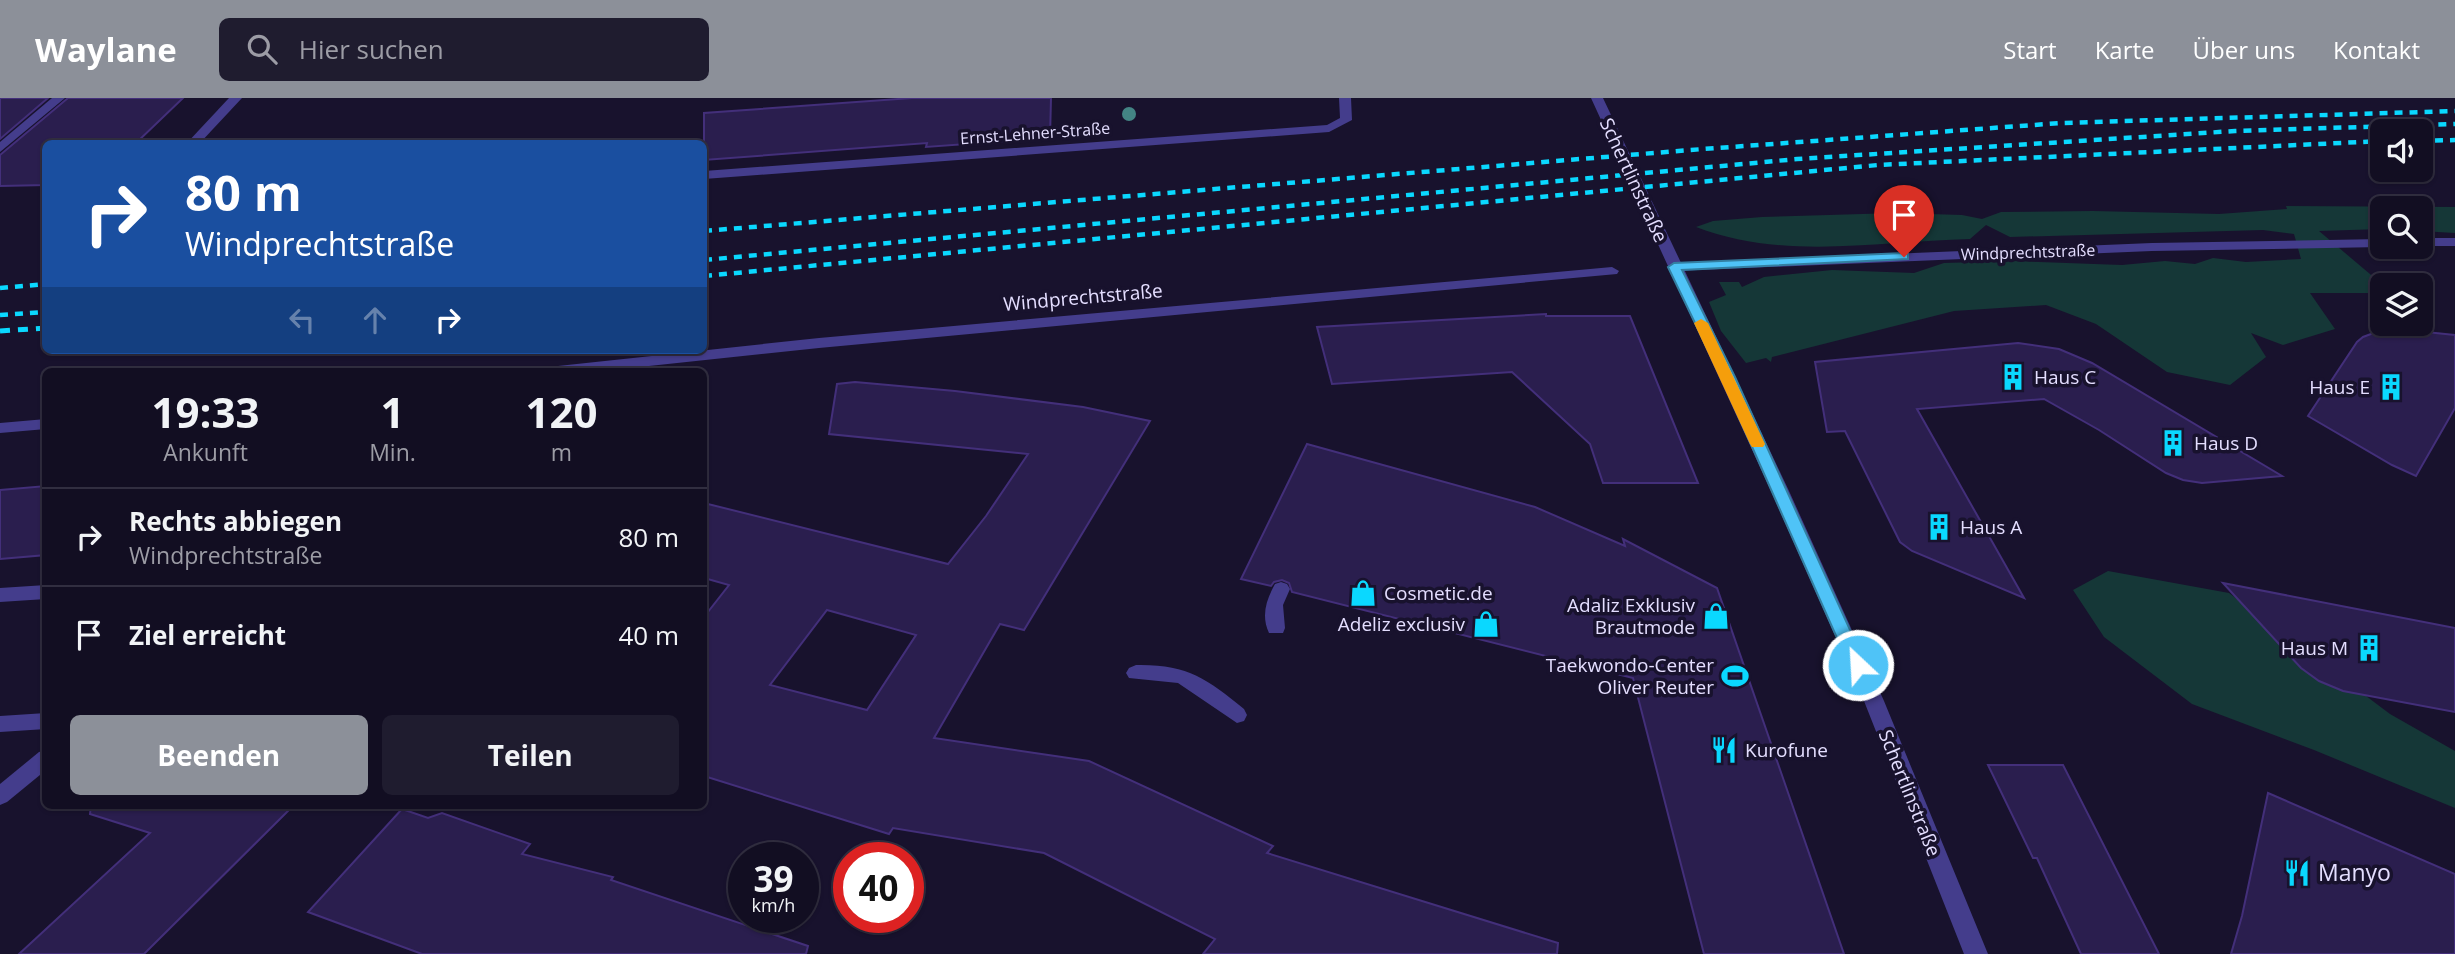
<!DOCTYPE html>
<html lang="de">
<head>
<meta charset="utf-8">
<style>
	:root { --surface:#120e22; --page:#1f1c2f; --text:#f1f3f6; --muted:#9c9ca5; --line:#312e40; --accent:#8c9099 }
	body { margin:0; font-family:"Open Sans",sans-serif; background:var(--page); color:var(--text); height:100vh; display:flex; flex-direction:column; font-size:26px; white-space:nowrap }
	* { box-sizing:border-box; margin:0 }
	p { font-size:23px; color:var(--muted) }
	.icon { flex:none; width:38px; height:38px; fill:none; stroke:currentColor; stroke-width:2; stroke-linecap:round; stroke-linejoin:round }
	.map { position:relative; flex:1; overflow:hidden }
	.drawer { position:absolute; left:42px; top:270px; width:665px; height:441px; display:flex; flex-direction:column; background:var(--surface); border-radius:10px; box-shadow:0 2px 5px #0004,0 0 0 2px var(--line) }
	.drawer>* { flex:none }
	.guide { position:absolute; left:42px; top:42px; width:665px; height:214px; border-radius:10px; box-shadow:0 2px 5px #0004,0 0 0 2px var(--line); background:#1a4fa0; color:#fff; overflow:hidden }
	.buttons { position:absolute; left:2370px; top:21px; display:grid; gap:14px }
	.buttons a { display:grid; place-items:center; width:63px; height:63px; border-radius:10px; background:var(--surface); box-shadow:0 2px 5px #0004,0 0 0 2px var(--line); font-size:35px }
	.speed { position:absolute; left:728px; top:744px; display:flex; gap:14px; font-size:35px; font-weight:700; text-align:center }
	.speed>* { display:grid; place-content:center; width:91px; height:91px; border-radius:50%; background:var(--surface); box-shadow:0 2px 5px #0004,0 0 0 2px var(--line); line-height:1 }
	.speed small { font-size:18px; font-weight:400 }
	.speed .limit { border:10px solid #d22; background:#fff; color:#111 }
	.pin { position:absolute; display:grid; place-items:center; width:60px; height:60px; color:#fff; margin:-72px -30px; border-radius:50% 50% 50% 0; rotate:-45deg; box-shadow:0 0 7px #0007 }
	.pin .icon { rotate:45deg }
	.me { position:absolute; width:77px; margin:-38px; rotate:335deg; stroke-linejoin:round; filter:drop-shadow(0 0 5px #0008) }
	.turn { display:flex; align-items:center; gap:24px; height:147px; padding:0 28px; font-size:32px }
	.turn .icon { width:91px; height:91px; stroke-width:2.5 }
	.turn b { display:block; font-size:49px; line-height:60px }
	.lanes { display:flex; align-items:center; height:66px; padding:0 28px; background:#0003; justify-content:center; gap:35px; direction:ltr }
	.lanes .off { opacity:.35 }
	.eta { display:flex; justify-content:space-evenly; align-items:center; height:119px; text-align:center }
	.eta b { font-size:42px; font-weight:700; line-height:49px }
	.primary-button { display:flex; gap:14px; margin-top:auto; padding:14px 28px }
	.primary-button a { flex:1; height:80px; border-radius:10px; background:var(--accent); color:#fff; font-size:28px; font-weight:700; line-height:80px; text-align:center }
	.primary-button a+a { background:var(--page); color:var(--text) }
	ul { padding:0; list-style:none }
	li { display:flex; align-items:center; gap:21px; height:98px; padding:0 28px; border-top:2px solid var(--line) }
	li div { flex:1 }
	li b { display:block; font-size:26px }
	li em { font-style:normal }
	header { display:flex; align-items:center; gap:42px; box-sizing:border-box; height:98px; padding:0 35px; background:var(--accent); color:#fff }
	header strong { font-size:33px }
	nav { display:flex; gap:38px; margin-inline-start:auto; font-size:24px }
	.search { width:490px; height:63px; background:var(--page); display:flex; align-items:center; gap:18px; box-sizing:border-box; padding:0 24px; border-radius:10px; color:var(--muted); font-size:26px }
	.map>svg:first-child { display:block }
</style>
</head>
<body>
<header>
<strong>Waylane</strong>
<div class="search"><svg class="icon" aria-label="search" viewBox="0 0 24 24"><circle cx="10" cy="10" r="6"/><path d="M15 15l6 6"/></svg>Hier suchen</div>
<nav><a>Start</a><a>Karte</a><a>Über uns</a><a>Kontakt</a></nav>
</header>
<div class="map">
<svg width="2455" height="856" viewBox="0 0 2455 856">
	<rect width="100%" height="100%" fill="#18122d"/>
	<!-- green -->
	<g fill="#153737">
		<path d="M2286,108l169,1v26l-35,-2v-23h-38v21l-63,2 64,54 -1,8h-72l25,36 -52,16 -32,-12 15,24 -36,28 -63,-13 -71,-48 -50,-19 -92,6 -182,46 -1,5 -5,-4 -20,5 -25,-32 -12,-29 17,-7 -7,-13h20l3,5 22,-10 68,-7 82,3 30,-10 69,-2 109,4 43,-4 30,3 18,-6 33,4 55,-3 -7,-25 -31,-4 -253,7 -24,-12 -16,14c-92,2 -185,22 -274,-12l17,-6 49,-4 134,-4 66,2 20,4 19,-7 92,-1 126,3 68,-5z"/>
		<polygon points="2108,473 2229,495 2390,616 2455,653 2455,710 2314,652 2192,606 2104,539 2073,492"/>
	</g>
	<!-- building -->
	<g fill="#2a1e4e" stroke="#432f7a" stroke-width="2" fill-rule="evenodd">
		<polygon points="0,0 48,0 0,41"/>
		<polygon points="68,0 183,0 135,46 46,46 46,87 0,88 0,57"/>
		<polygon points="912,0 1051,0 1050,40 926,49 927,45 704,62 704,15"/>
		<polygon points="1546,216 1546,218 1630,218 1698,385 1603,385 1590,346 1512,274 1332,286 1317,229"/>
		<polygon points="2387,230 2455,237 2455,310 2416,378 2392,367 2308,318 2357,244 2363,239"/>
		<polygon points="2018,245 2059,251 2092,265 2282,378 2202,385 2183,382 2166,375 2099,332 2044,301 1917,311 2024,500 1912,453 1900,444 1845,333 1827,334 1815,264"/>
		<path d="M855,284l100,9 128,16 67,14 -126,209 -24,-6 -66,114 155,23 184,85 -6,7 291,90 -1,11h-354l12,-15 -171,-86 -151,-25 -4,6 -185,-58v-159l25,-32 -25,-7v-75l244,61 38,-48 42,-62 -199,-20 8,-50zM827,512l89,25 -49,75 -97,-25z"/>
		<polygon points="1307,346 1535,409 1625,448 1623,441 1717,490 1844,856 1704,856 1633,580 1292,494 1289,485 1282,482 1274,484 1271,488 1241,481"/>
		<polygon points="46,388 46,457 0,461 0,392"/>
		<polygon points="2223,485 2455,530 2455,614 2343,593 2319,583 2301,570"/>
		<polygon points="1988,667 2063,667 2159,856 2081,856 2037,760 2033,760"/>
		<polygon points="2268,695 2455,776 2455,856 2231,856 2242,818"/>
		<polygon points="91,707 294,707 144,856 19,856 150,735 90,716"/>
		<polygon points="402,711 428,720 442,715 530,746 522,756 613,779 611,782 808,848 806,856 422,856 308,814"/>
	</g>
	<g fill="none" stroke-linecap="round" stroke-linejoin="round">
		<!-- service -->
		<g fill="#443d8c" fill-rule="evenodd">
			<path d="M1281,484l6,2 3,5 -7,16 2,23 -2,5h-14c-8,-17 -3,-33 6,-49z"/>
			<polygon points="46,487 46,501 0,504 0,490"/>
			<path d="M1136,567c51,-1 70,13 108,44l3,6 -3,6 -7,2 -59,-40 -49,-5 -3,-5 3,-5z"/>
			<polygon points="46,615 46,631 0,634 0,618"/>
			<polygon points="46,652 46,672 7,704 0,707 0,686 39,654"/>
		</g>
		<!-- minor -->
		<g fill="#443d8c" fill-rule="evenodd">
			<polygon points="52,0 65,0 0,54 0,44"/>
			<polygon points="229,0 242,0 199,46 186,46"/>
			<polygon points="1339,0 1351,0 1352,22 1329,34 704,81 704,73 1327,27 1340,20"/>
			<rect x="2420" y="140" width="35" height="8"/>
			<polygon points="2382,141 2382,149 2152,153 1674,173 1667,169 1674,165 2152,145"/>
			<polygon points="1612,169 1619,173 1617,176 819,250 602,273 550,273 558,268 819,240"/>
			<polygon points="46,321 46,331 0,335 0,325"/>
		</g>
		<!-- tertiary -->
		<polygon fill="#443d8c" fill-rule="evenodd" points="1591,0 1603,0 1789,393 1884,603 1988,856 1964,856 1864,603 1771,393"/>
		<!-- rail-far1 -->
		<g stroke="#0ad8ff" stroke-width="4.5" stroke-dasharray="8 7" stroke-linecap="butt">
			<polyline points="2420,43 2455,42"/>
			<polyline points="704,133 1690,52 2061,25 2455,13"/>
			<polyline points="704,162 1797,61 2235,33 2455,26"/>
			<polyline points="704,178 1878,67 2382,43"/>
			<polyline points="0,190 46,186"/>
			<polyline points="0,217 46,214"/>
		</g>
		<!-- rail -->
		<polyline stroke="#0ad8ff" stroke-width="5" stroke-dasharray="10 8" stroke-linecap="butt" points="0,233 46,230"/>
	</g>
	<!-- trees -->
	<circle fill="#438484" cx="1129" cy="16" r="7"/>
	<!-- route -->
	<polygon fill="#4fc3f7" stroke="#337fa1" stroke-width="2" points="1904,155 1908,156 1908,161 1682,172 1735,279 1866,567 1864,572 1851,572 1849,567 1721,279 1668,169 1674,165"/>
	<!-- slow -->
	<polygon fill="#f59e0b" points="1701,221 1708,225 1765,346 1763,349 1752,349 1750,346 1694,225"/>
	<!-- icons -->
	<defs>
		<symbol id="building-bare" viewBox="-9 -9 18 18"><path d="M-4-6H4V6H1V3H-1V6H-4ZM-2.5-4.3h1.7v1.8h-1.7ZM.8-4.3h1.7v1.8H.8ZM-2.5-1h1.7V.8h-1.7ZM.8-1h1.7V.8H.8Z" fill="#0ad8ff" stroke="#18122d" stroke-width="2.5" paint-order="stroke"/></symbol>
		<symbol id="shop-bare" viewBox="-9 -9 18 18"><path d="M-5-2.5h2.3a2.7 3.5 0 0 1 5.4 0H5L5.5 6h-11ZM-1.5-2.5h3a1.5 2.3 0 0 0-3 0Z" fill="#0ad8ff" stroke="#18122d" stroke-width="2.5" paint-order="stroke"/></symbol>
		<symbol id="stadium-bare" viewBox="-9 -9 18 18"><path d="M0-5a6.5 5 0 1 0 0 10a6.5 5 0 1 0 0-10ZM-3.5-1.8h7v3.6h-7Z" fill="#0ad8ff" stroke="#18122d" stroke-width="2.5" paint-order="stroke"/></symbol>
		<symbol id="restaurant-bare" viewBox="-9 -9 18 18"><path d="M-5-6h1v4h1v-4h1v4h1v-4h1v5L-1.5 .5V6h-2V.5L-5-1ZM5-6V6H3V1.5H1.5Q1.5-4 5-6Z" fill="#0ad8ff" stroke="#18122d" stroke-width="2.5" paint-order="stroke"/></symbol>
	</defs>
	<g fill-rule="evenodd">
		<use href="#building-bare" x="1994" y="260" width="38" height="38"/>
		<use href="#building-bare" x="2372" y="270" width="38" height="38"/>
		<use href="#building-bare" x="2154" y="326" width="38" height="38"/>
		<use href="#building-bare" x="1920" y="410" width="38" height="38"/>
		<use href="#shop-bare" x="1344" y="476" width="38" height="38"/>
		<use href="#shop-bare" x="1697" y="499" width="38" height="38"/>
		<use href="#shop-bare" x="1467" y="507" width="38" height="38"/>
		<use href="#building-bare" x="2350" y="531" width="38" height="38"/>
		<use href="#stadium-bare" x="1716" y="559" width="38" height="38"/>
		<use href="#restaurant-bare" x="1705" y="633" width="38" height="38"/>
		<use href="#restaurant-bare" x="2278" y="756" width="38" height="38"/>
	</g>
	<g text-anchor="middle" stroke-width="7" stroke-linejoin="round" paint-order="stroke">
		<!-- far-street labels -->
		<g font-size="16" fill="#e4deff" stroke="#18122d">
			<text transform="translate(1035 35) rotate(-4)" y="6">Ernst-Lehner-Straße</text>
			<text transform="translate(2028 154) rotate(-2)" y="6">Windprechtstraße</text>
		</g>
		<!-- street labels -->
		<g font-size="19" fill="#e4deff" stroke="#18122d">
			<text transform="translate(1634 82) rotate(65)" y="7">Schertlinstraße</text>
			<text transform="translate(1083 199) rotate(-5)" y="7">Windprechtstraße</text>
			<text transform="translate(1910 695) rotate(68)" y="7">Schertlinstraße</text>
		</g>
		<!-- poi labels -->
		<g font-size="19" fill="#e4deff" stroke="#18122d" text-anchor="start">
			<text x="2034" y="286">Haus C</text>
			<text x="2370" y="296" text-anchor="end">Haus E</text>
			<text x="2194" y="352">Haus D</text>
			<text x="1960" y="436">Haus A</text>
			<text x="1384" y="502">Cosmetic.de</text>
			<text x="1695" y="514" text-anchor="end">Adaliz Exklusiv<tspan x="1695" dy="22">Brautmode</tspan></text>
			<text x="1465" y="533" text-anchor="end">Adeliz exclusiv</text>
			<text x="2348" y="557" text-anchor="end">Haus M</text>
			<text x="1714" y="574" text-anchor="end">Taekwondo-Center<tspan x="1714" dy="22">Oliver Reuter</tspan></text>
			<text x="1745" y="659">Kurofune</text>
		</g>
		<!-- near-poi labels -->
		<g font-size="23" fill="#e4deff" stroke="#18122d" text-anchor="start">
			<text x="2318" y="783">Manyo</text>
		</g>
	</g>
</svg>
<div class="buttons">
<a><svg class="icon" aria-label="sound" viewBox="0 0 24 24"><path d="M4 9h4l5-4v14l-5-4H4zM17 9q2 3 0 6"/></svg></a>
<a><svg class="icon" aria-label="search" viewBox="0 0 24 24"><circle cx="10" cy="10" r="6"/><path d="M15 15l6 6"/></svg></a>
<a><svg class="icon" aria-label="layers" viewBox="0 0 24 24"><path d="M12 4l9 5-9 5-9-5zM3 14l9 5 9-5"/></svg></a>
</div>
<div class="speed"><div>39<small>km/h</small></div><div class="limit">40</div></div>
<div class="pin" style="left:1904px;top:159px;background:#d93025"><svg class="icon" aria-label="arrive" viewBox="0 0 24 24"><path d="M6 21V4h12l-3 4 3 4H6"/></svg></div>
<svg class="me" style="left:1858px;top:567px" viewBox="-20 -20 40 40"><circle r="17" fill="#4fc3f7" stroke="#fff" stroke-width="3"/><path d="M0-11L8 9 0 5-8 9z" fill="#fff"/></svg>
<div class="guide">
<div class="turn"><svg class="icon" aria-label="right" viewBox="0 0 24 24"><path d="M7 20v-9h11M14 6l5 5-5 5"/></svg><div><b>80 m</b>Windprechtstraße</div></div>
<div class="lanes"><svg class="icon off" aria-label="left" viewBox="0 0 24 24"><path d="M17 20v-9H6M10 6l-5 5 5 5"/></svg><svg class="icon off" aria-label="ahead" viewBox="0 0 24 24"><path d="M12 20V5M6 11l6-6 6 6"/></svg><svg class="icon" aria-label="right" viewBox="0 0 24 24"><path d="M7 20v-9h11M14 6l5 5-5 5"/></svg></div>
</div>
<section class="drawer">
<div class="eta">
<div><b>19:33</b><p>Ankunft</p></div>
<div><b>1</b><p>Min.</p></div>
<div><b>120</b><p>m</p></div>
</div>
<ul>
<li><svg class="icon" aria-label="right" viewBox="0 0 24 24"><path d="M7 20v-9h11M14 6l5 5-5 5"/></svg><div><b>Rechts abbiegen</b><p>Windprechtstraße</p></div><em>80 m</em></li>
<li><svg class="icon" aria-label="arrive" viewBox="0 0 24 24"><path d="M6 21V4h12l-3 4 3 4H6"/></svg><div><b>Ziel erreicht</b></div><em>40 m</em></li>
</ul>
<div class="primary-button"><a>Beenden</a><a>Teilen</a></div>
</section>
</div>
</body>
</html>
